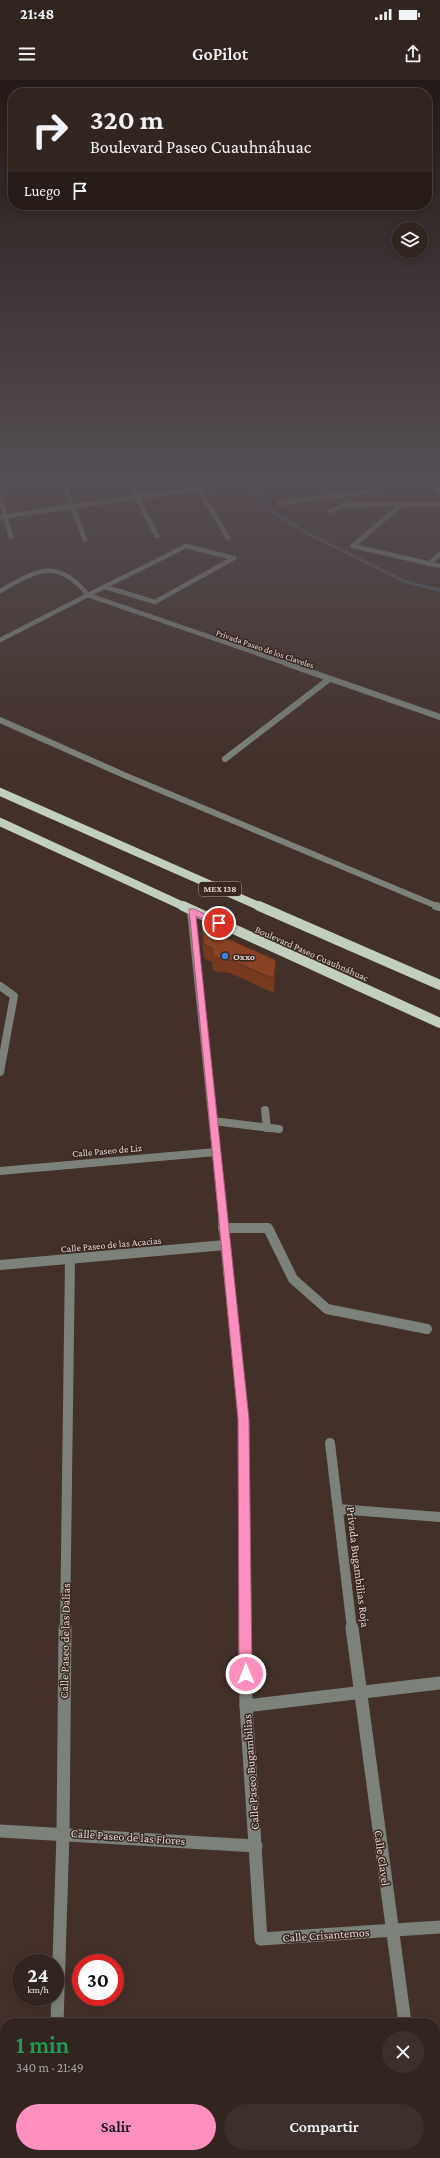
<!DOCTYPE html>
<html lang="es">
<head>
<meta charset="utf-8">
<style>
	:root { --surface:#32241f; --page:#3d302c; --text:#f1f3f6; --muted:#a8a4a4; --line:#4d413d; --accent:#fe8ebd }
	body { margin:0; font-family:"Crimson Pro",serif; background:var(--page); color:var(--text); height:100vh; display:flex; flex-direction:column; font-size:15px; white-space:nowrap }
	* { box-sizing:border-box; margin:0 }
	p { font-size:13px; color:var(--muted) }
	.icon { flex:none; width:22px; height:22px; fill:none; stroke:currentColor; stroke-width:2; stroke-linecap:round; stroke-linejoin:round }
	.map { position:relative; flex:1; overflow:hidden }
	.side { position:absolute; left:0px; top:1938px; width:440px; height:140px; display:flex; flex-direction:column; background:var(--surface); border-radius:16px 16px 0 0; box-shadow:0 2px 10px #0003,0 0 0 1px var(--line) }
	.side>* { flex:none }
	.banner { position:absolute; left:8px; top:8px; width:424px; height:122px; border-radius:16px; box-shadow:0 2px 10px #0003,0 0 0 1px var(--line); background:#32241f; color:var(--text); overflow:hidden }
	.controls { position:absolute; left:392px; top:142px; display:grid; gap:8px }
	.controls a { display:grid; place-items:center; width:36px; height:36px; border-radius:50%; background:var(--surface); box-shadow:0 2px 10px #0003,0 0 0 1px var(--line); font-size:20px }
	.speed { position:absolute; left:12px; top:1874px; display:flex; gap:8px; font-size:20px; font-weight:700; text-align:center }
	.speed>* { display:grid; place-content:center; width:52px; height:52px; border-radius:50%; background:var(--surface); box-shadow:0 2px 10px #0003,0 0 0 1px var(--line); line-height:1 }
	.speed small { font-size:10px; font-weight:400 }
	.speed .limit { border:6px solid #d22; background:#fff; color:#111 }
	.pin { position:absolute; display:grid; place-items:center; width:34px; height:34px; color:#fff; margin:-17px; border:2px solid #fff; border-radius:50%; box-shadow:0 1px 4px #0007 }
	.me { position:absolute; width:44px; margin:-22px; rotate:0deg; stroke-linejoin:round; filter:drop-shadow(0 0 3px #0008) }
	.turn { display:flex; align-items:center; gap:14px; height:84px; padding:0 16px; font-size:18px }
	.turn .icon { width:52px; height:52px; stroke-width:2.5 }
	.turn b { display:block; font-size:28px; line-height:34px }
	.then { display:flex; align-items:center; height:38px; padding:0 16px; background:#0003; gap:8px; font-size:15px }
	.round { display:grid; place-items:center; flex:none; width:42px; height:42px; border-radius:21px; background:var(--page) }
	.summary { display:flex; align-items:center; justify-content:space-between; height:68px; padding:0 16px }
	h1 { font-size:24px; font-weight:600; line-height:30px; color:#1e9e55 }
	.action { display:flex; gap:8px; margin-top:auto; padding:8px 16px }
	.action a { flex:1; height:46px; border-radius:24px; background:var(--accent); color:#111; font-size:16px; font-weight:600; line-height:46px; text-align:center }
	.action a+a { background:var(--page); color:var(--text) }
	.status { display:flex; justify-content:space-between; align-items:center; height:28px; padding:0 20px; background:var(--surface); direction:ltr }
	.status svg { height:11px; fill:currentColor }
	header { display:flex; justify-content:space-between; align-items:center; height:52px; padding:0 16px; background:var(--surface); font-size:18px; font-weight:600 }
	.map>svg:first-child { display:block }
</style>
</head>
<body>
<div class="status"><b>21:48</b><svg viewBox="0 0 49 12"><path d="M0 12V9h3v3zM5 12V6h3v6zM10 12V3h3v9zM15 12V0h3v12zM26 1h20v11H26zM47 4h2v5h-2z"/></svg></div>
<header><svg class="icon" aria-label="menu" viewBox="0 0 24 24"><path d="M4 6h16M4 12h16M4 18h16"/></svg>GoPilot<svg class="icon" aria-label="share" viewBox="0 0 24 24"><path d="M12 15V3M7 8l5-5 5 5M5 13v7h14v-7"/></svg></header>
<div class="map">
<svg width="440" height="2078" viewBox="0 0 440 2078">
	<rect width="100%" height="100%" fill="#433029"/>
	<g fill="none" stroke-linecap="round" stroke-linejoin="round">
		<!-- stream -->
		<polyline stroke="#4c5a64" stroke-width="3" points="244,397 273,432 305,452 406,502 440,510"/>
		<!-- service-far2 -->
		<path stroke="#7c827a" stroke-width="4.5" d="M0,511c37,-21 57,-34 88,4l98,-49 48,12 -79,44 -50,-15"/>
		<!-- service-far1 -->
		<polyline stroke="#7c827a" stroke-width="6" points="225,679 328,600"/>
		<!-- service -->
		<polyline stroke="#7c827a" stroke-width="10" points="223,1148 268,1148 293,1199 327,1229 427,1249"/>
		<!-- minor-far4 -->
		<g stroke="#7c827a" stroke-width="4.5">
			<polyline points="61,397 85,460"/>
			<polyline points="126,397 157,456"/>
			<polyline points="192,397 228,458"/>
			<polyline points="424,397 440,413"/>
			<polyline points="369,413 396,397"/>
			<polyline points="0,416 11,457"/>
			<polyline points="279,423 373,411"/>
			<polyline points="345,425 440,424"/>
			<polyline points="330,431 350,422"/>
			<polyline points="353,466 440,486"/>
			<polyline points="353,466 402,424"/>
			<polyline points="429,484 440,474"/>
			<polyline points="0,560 88,515 288,584"/>
		</g>
		<!-- minor-far3 -->
		<g stroke="#7c827a" stroke-width="6">
			<polyline points="285,583 440,637"/>
			<polyline points="0,640 124,695 439,827"/>
		</g>
		<!-- minor-far2 -->
		<g stroke="#7c827a" stroke-width="8">
			<polyline points="436,826 440,827"/>
			<polyline points="191,831 223,1141"/>
			<polyline points="0,906 14,916 0,992"/>
			<polyline points="265,1030 267,1048"/>
			<polyline points="213,1041 279,1049"/>
			<polyline points="0,1091 216,1072"/>
		</g>
		<!-- minor-far1 -->
		<g stroke="#7c827a" stroke-width="10">
			<polyline points="223,1140 243,1339 245,1549"/>
			<polyline points="0,1185 225,1165"/>
			<polyline points="330,1363 352,1549"/>
			<polyline points="338,1429 440,1437"/>
			<polyline points="65,1549 70,1179"/>
		</g>
		<!-- minor -->
		<g stroke="#7c827a" stroke-width="13">
			<polyline points="245,1548 246,1626 261,1859 440,1847"/>
			<polyline points="352,1548 405,1943"/>
			<polyline points="246,1626 440,1603"/>
			<polyline points="0,1751 256,1766"/>
			<polyline points="57,1943 63,1753 65,1548"/>
			<polyline points="53,2073 53,2078"/>
			<polyline points="423,2073 423,2078"/>
		</g>
		<!-- tertiary -->
		<polyline stroke="#7c827a" stroke-width="4.5" points="0,437 278,397"/>
		<!-- primary-far1 -->
		<g stroke="#c2cfbf" stroke-width="8">
			<polyline points="0,712 261,827"/>
			<polyline points="0,742 185,827"/>
		</g>
		<!-- primary -->
		<g stroke="#c2cfbf" stroke-width="10">
			<polyline points="183,826 440,943"/>
			<polyline points="259,826 440,905"/>
		</g>
	</g>
	<!-- wall -->
	<polygon fill="#773920" points="201,847 275,894 274,913 230,893 213,891 212,882 204,878 202,860"/>
	<!-- building -->
	<polygon fill="#8a4225" stroke="#612e1a" points="201,847 276,880 274,899 230,880 213,877 212,868 204,864"/>
	<!-- sky -->
	<linearGradient id="sky" x2="0" y2="1"><stop stop-color="#251a17"/><stop offset="0.58" stop-color="#554e54"/><stop offset="1" stop-color="#554e54" stop-opacity="0"/></linearGradient>
	<rect width="440" height="688" fill="url(#sky)"/>
	<!-- route -->
	<polygon fill="#fe8ebd" stroke="#a55c7b" points="189,829 194,829 223,843 216,845 196,836 249,1339 252,1594 250,1599 246,1601 241,1599 239,1594 238,1339"/>
	<!-- markers -->
	<circle fill="#3f7fe0" stroke="#38261f" stroke-width="1.5" cx="225" cy="876" r="4"/>
	<g text-anchor="middle" stroke-width="3" stroke-linejoin="round" paint-order="stroke">
		<!-- far-street labels -->
		<g font-size="9" fill="#e2d5d1" stroke="#38261f">
			<text transform="translate(265 569) rotate(19)" y="3">Privada Paseo de los Claveles</text>
		</g>
		<!-- shield labels -->
		<rect fill="#38261f" stroke="#afa09c" stroke-width="1" x="199" y="802" width="42" height="14" rx="3"/>
		<g font-size="9" font-weight="bold" fill="#e2d5d1">
			<text x="220" y="812">MEX 138</text>
		</g>
		<!-- street labels -->
		<g font-size="10" fill="#e2d5d1" stroke="#38261f">
			<text transform="translate(312 873) rotate(24)" y="4">Boulevard Paseo Cuauhnáhuac</text>
			<text transform="translate(107 1070) rotate(-5)" y="4">Calle Paseo de Liz</text>
			<text transform="translate(111 1164) rotate(-5)" y="4">Calle Paseo de las Acacias</text>
		</g>
		<!-- poi labels -->
		<g font-size="10" font-weight="bold" fill="#e2d5d1" stroke="#38261f" text-anchor="start">
			<text x="233" y="880">Oxxo</text>
		</g>
		<!-- near-street labels -->
		<g font-size="12" fill="#e2d5d1" stroke="#38261f">
			<text transform="translate(358 1487) rotate(83)" y="4">Privada Bugambilias Roja</text>
			<text transform="translate(65 1561) rotate(-89)" y="4">Calle Paseo de las Dalias</text>
			<text transform="translate(251 1692) rotate(-94)" y="4">Calle Paseo Bugambilias</text>
			<text transform="translate(128 1757) rotate(4)" y="4">Calle Paseo de las Flores</text>
			<text transform="translate(382 1778) rotate(82)" y="4">Calle Clavel</text>
			<text transform="translate(326 1855) rotate(-4)" y="4">Calle Crisantemos</text>
		</g>
	</g>
</svg>
<div class="controls">
<a><svg class="icon" aria-label="layers" viewBox="0 0 24 24"><path d="M12 4l9 5-9 5-9-5zM3 14l9 5 9-5"/></svg></a>
</div>
<div class="speed"><div>24<small>km/h</small></div><div class="limit">30</div></div>
<div class="pin" style="left:219px;top:843px;background:#d93025"><svg class="icon" aria-label="arrive" viewBox="0 0 24 24"><path d="M6 21V4h12l-3 4 3 4H6"/></svg></div>
<svg class="me" style="left:246px;top:1594px" viewBox="-20 -20 40 40"><circle r="17" fill="#fe8ebd" stroke="#fff" stroke-width="3"/><path d="M0-11L8 9 0 5-8 9z" fill="#fff"/></svg>
<div class="banner">
<div class="turn"><svg class="icon" aria-label="right" viewBox="0 0 24 24"><path d="M7 20v-9h11M14 6l5 5-5 5"/></svg><div><b>320 m</b>Boulevard Paseo Cuauhnáhuac</div></div>
<div class="then">Luego<svg class="icon" aria-label="arrive" viewBox="0 0 24 24"><path d="M6 21V4h12l-3 4 3 4H6"/></svg></div>
</div>
<section class="side">
<div class="summary"><div><h1>1 min</h1><p>340 m · 21:49</p></div><a class="round"><svg class="icon" aria-label="close" viewBox="0 0 24 24"><path d="M6 6l12 12M18 6L6 18"/></svg></a></div>
<div class="action"><a>Salir</a><a>Compartir</a></div>
</section>
</div>
</body>
</html>
